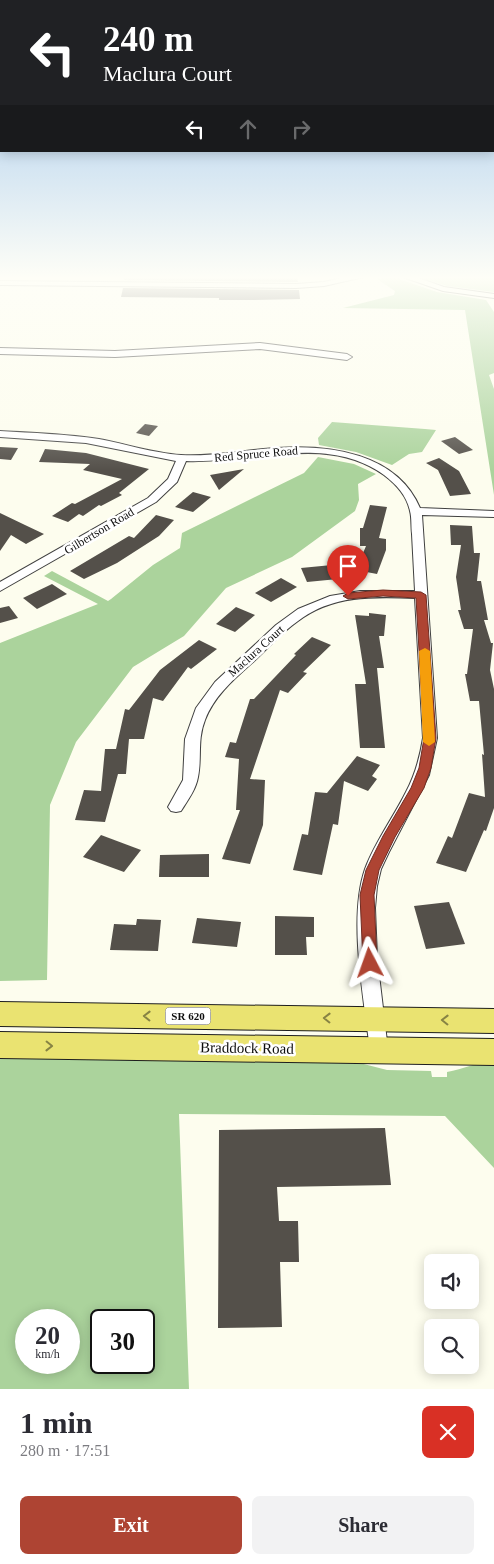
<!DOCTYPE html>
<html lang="en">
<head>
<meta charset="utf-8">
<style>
	:root { --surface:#fff; --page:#f2f2f3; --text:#2b2b33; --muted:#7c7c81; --accent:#ae4433 }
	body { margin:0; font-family:"Times New Roman",serif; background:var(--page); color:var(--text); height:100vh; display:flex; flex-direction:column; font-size:19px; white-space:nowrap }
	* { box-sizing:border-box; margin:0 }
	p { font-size:16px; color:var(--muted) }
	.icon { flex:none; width:28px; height:28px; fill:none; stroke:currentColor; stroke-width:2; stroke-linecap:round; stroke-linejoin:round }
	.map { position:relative; height:1389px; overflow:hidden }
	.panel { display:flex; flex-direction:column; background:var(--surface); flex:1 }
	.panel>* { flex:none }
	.guide { position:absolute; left:0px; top:0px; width:495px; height:152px; box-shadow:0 2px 12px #0003; background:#202124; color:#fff; overflow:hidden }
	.fabs { position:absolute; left:424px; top:1254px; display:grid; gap:10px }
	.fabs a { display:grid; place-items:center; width:55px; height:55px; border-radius:8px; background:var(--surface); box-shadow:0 2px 12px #0003; font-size:25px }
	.speed { position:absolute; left:15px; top:1309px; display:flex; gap:10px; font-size:25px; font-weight:700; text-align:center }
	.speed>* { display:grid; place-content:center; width:65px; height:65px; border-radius:50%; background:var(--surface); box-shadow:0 2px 12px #0003; line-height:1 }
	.speed small { font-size:12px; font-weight:400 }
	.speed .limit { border:2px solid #111; border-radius:8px; background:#fff; color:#111 }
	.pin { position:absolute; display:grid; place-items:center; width:42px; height:42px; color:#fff; margin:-51px -21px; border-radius:50% 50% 50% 0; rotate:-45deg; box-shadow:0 0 5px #0007 }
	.pin .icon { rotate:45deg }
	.me { position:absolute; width:55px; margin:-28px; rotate:356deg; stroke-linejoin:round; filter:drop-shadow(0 0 4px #0008) }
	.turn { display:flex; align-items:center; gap:18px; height:105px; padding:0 20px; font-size:22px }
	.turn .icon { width:65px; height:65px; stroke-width:2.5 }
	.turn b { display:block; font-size:35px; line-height:42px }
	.lanes { display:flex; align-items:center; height:48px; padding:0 20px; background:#0003; justify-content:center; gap:25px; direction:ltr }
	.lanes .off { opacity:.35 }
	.round { display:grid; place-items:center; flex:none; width:52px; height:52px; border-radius:8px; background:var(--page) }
	.summary { display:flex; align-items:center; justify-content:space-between; height:85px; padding:0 20px }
	h1 { font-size:30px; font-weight:800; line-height:38px }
	.action { display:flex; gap:10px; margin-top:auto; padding:10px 20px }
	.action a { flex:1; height:58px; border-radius:8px; background:var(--accent); color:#fff; font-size:20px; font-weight:800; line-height:58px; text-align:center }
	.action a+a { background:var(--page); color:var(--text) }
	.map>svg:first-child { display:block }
</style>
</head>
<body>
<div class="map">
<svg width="494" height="1389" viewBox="0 0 494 1389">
	<rect width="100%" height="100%" fill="#fdfdee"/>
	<!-- forest -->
	<g fill="#abd39c" fill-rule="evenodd">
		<polygon points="494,276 494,292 447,286 419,277"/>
		<polygon points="387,277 396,278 437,292 486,300 494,312 494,373 489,375 494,389 494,495 465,310 343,308 394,295 395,291 377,279"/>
		<polygon points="332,422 425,429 436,430 422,452 409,454 392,465 356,452 319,445 318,438"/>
		<polygon points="318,457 354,464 376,474 358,484 359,500 355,511 292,557 226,588 184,636 133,667 76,742 50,805 47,980 0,981 0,643 98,604 44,576 52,571 108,601 111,599 153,565 180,548 182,533 304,473"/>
		<path d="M0,1053l352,8 35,9 44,1 1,6h15v-5c16,-3 31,-10 47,-12v108l-49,-52 -266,-2 10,275h-189zM26,1320h43v42h-43zM101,1320h43v42h-43z"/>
	</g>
	<!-- building -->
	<g fill="#54504a">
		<polygon points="125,276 297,276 298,282 124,280"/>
		<polygon points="123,288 299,290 300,299 251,300 219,300 219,298 121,297"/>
		<polygon points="145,424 158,426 149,436 136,433"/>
		<polygon points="455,437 473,450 459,454 441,441"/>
		<polygon points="0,447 18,448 11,460 0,459"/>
		<polygon points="45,449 86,453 149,469 119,493 122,495 101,506 99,505 83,516 79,514 68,522 52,516 72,503 75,504 122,479 83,470 90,464 39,462"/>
		<polygon points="439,458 459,471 471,494 450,496 438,470 426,463"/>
		<polygon points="244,469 219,490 210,475"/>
		<polygon points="193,492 211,497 193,512 175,507"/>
		<polygon points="370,505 387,507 379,538 386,539 386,550 377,574 356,570 366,546 360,546 360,528 363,528"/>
		<polygon points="0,513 25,525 44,534 26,544 11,535 0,551"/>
		<polygon points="156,515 174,520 159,536 117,563 84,579 70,571 129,536 134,538"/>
		<polygon points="450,525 472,526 474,553 480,553 477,581 481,581 488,620 484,620 491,643 493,643 490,670 494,689 494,808 486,831 484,830 466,872 436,863 448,836 452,838 469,793 485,797 482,754 484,755 479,701 470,701 465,674 467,674 473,629 464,629 458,610 461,610 456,577 461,545 451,545"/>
		<polygon points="332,565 338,579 307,582 301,568"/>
		<polygon points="281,578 297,587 271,602 255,593"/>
		<polygon points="52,584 67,594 37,609 23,598"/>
		<polygon points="9,606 18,618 0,623 0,608"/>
		<polygon points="236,607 255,615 235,632 216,624"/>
		<polygon points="369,613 386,615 384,636 379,636 384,668 377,668 385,748 360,748 355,684 366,684 355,615 369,616"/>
		<polygon points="312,637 331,645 303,672 307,673 288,693 280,690 250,779 265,780 263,825 250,864 222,859 240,810 236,810 239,759 225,757 230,742 236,743 250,699 254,699 296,655 294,654"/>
		<polygon points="199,640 217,649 191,669 188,667 163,701 153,698 144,739 129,739 126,774 118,774 105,822 75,820 84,790 101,791 105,749 116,749 125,709 129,710 160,670"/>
		<polygon points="357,756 380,765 372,776 377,779 368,791 344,781 338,825 333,824 322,875 293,870 302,834 308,835 315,792 327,793"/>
		<polygon points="101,835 141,850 124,872 83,857"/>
		<polygon points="209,854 209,877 159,877 160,855"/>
		<polygon points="449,902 465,944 426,949 414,906"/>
		<polygon points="275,916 314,917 314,937 306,937 307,955 275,955"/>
		<polygon points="197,918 241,922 237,947 192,943"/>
		<polygon points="137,919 161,920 158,951 110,950 114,924 136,925"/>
		<polygon points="385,1128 391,1185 277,1187 279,1221 298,1221 299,1262 280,1262 282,1327 218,1328 219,1130"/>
	</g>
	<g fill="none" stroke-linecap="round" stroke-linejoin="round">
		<defs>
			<g id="minor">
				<polygon points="350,276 368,276 324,286 296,288 0,285 0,281 296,284 324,282"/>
				<polygon points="400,276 413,276 444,287 494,294 494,298 443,291"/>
				<polygon points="260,343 347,354 352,357 347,360 260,349 115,357 0,354 0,348 115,351"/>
				<path d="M0,431c33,2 66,3 99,8 27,5 54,14 82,16 32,2 63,-5 95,-7 53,-4 121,5 144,60l74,3v6l-72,-2 15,223 -8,37 -40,77 -8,17 -4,17 -2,22 2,50 11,92 -2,6 -7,2 -7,-2 -2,-6c-6,-51 -22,-132 -5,-181 10,-27 28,-51 41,-77 9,-17 14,-35 17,-54l-8,-140c-41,-2 -83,-3 -117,23 -17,12 -30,27 -45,41 -19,17 -39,34 -48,58 -8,20 -3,37 -7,57 -2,12 -10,23 -17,34l-5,1 -5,-1 -3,-4 15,-27 2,-41 11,-31 19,-26 61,-57 22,-16 32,-13 30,-5h55c-1,-19 -2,-38 -3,-57 -1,-7 0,-16 -2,-23 -3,-15 -14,-27 -26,-36 -58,-42 -134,-11 -198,-14l-9,21 -21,20 -156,89v-9l148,-84 20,-19 8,-18 -90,-18 -86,-6z"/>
			</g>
			<g id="primary">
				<polygon points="0,1002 494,1009 494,1033 0,1026"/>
				<polygon points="0,1032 494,1039 494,1065 0,1058"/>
			</g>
		</defs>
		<!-- minor casing -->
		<use href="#minor" stroke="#404040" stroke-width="2"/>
		<!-- primary casing -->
		<use href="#primary" stroke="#1e1e1e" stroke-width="2"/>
		<!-- minor -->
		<use href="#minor" fill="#fff" fill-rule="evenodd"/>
		<!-- primary -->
		<use href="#primary" fill="#eae371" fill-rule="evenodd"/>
	</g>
	<!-- one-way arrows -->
	<defs><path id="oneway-chevron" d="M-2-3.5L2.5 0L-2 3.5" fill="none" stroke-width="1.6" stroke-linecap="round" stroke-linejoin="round" transform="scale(1.25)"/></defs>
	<g stroke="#878344">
		<use href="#oneway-chevron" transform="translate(147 1016) rotate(-179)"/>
		<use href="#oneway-chevron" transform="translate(327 1018) rotate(-179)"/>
		<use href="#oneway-chevron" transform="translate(445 1020) rotate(-179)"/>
		<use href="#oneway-chevron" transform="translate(49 1046) rotate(1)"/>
	</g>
	<!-- sky -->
	<linearGradient id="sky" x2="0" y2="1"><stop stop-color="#95c0eb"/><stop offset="0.59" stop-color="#fefef7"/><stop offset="1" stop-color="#fefef7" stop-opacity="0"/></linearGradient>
	<rect width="494" height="471" fill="url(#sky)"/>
	<!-- route -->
	<polygon fill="#ae4433" stroke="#712c21" points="383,590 421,592 426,595 436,738 431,768 424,788 395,837 379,870 374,895 377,963 375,967 370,969 365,967 363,963 360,895 366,870 383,836 411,788 419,768 424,738 416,598 383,596 348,599 343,596 348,593"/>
	<!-- slow -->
	<polygon fill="#f59e0b" points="425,648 430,651 435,742 429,746 423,742 419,651"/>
	<g text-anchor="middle" stroke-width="5" stroke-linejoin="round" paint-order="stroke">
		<!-- shield labels -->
		<rect fill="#fff" stroke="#565656" stroke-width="1" x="165.5" y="1007.5" width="45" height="17" rx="4"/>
		<g font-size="11" font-weight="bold" fill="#0d0d0d">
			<text x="188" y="1020">SR 620</text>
		</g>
		<!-- street labels -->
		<g font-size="12" fill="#0d0d0d" stroke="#fff">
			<text transform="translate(256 454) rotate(-5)" y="4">Red Spruce Road</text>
			<text transform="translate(99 531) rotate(-31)" y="4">Gilbertson Road</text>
			<text transform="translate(256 651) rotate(-42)" y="4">Maclura Court</text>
		</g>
		<!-- near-street labels -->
		<g font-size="15" fill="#0d0d0d" stroke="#fff">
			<text transform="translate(247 1048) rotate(1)" y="5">Braddock Road</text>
		</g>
	</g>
</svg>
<div class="fabs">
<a><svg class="icon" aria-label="sound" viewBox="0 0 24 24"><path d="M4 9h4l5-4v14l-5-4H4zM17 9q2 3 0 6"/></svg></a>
<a><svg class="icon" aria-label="search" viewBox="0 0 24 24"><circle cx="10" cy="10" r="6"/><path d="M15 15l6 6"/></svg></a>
</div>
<div class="speed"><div>20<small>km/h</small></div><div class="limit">30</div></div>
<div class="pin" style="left:348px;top:596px;background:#d93025"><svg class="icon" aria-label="arrive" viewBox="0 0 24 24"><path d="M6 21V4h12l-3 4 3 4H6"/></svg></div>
<svg class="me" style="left:370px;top:963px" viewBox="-20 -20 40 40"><path d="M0-17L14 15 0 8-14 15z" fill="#ae4433" stroke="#fff" stroke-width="4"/></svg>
<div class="guide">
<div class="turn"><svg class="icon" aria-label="left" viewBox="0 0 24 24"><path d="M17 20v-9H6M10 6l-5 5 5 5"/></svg><div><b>240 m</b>Maclura Court</div></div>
<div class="lanes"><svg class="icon" aria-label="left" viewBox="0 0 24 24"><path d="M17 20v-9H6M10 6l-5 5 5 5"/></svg><svg class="icon off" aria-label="ahead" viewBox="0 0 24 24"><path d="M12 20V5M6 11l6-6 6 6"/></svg><svg class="icon off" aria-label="right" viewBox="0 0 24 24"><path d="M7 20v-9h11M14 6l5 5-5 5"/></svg></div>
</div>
</div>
<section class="panel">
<div class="summary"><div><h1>1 min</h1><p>280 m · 17:51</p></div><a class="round" style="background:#d93025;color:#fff"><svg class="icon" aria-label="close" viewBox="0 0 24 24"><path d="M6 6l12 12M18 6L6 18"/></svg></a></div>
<div class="action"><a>Exit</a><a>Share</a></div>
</section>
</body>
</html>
